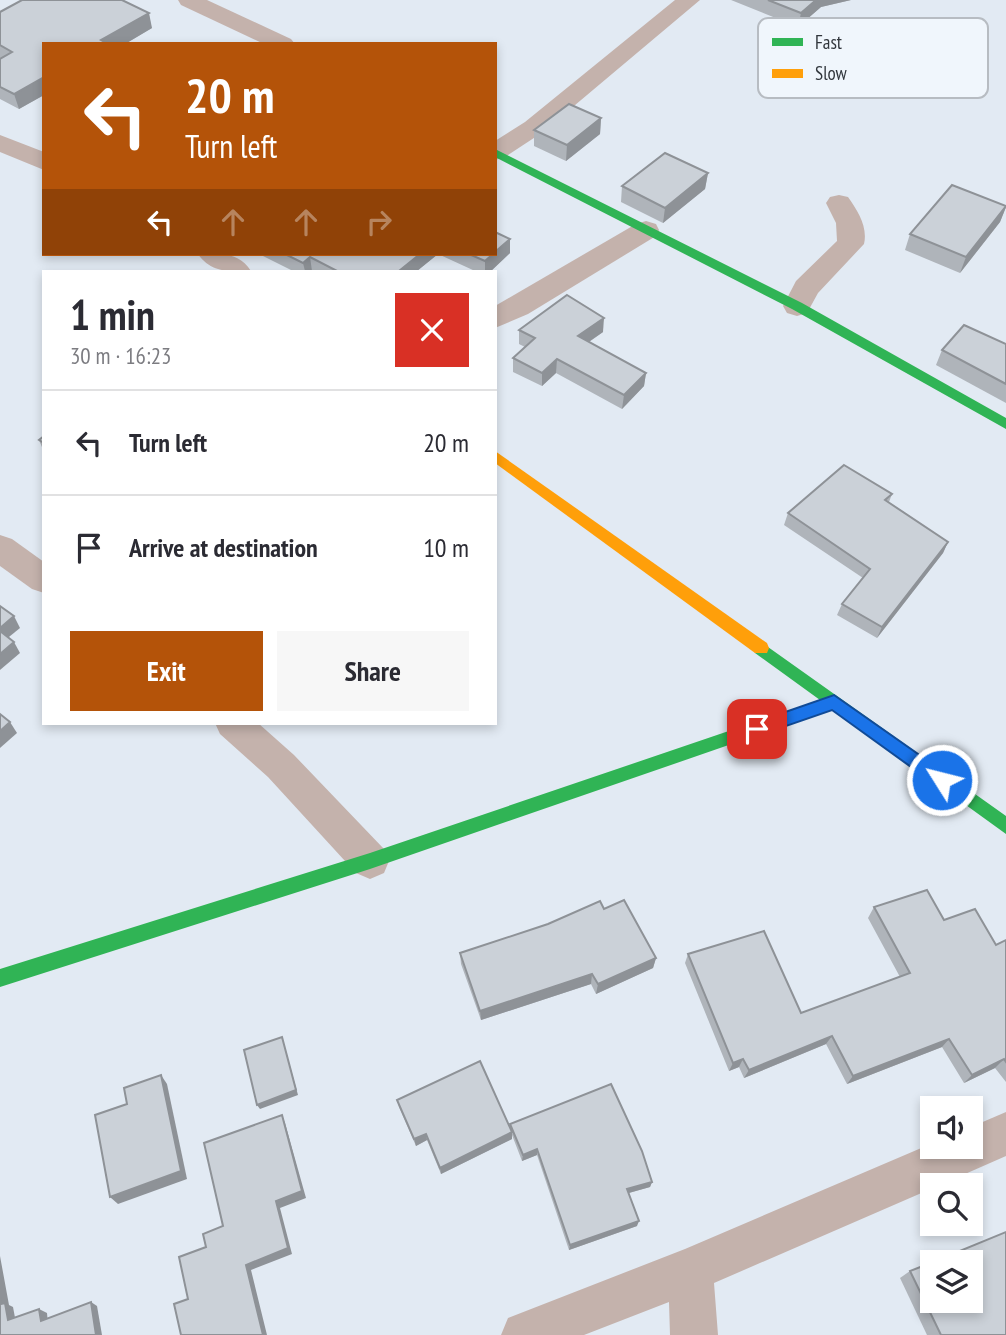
<!DOCTYPE html>
<html lang="en">
<head>
<meta charset="utf-8">
<style>
	:root { --surface:#fff; --page:#f7f7f7; --text:#2b2b33; --muted:#7c7c81; --line:#e1e1e2; --accent:#b45309 }
	body { margin:0; font-family:"PT Sans Narrow",sans-serif; background:var(--page); color:var(--text); height:100vh; display:flex; flex-direction:column; font-size:26px; white-space:nowrap }
	* { box-sizing:border-box; margin:0 }
	p { font-size:23px; color:var(--muted) }
	.icon { flex:none; width:38px; height:38px; fill:none; stroke:currentColor; stroke-width:2; stroke-linecap:round; stroke-linejoin:round }
	.map { position:relative; flex:1; overflow:hidden }
	.details { position:absolute; left:42px; top:270px; width:455px; height:455px; display:flex; flex-direction:column; background:var(--surface); border-radius:0px; box-shadow:0 4px 10px #0003 }
	.details>* { flex:none }
	.top-card { position:absolute; left:42px; top:42px; width:455px; height:214px; border-radius:0px; box-shadow:0 4px 10px #0003; background:#b45309; color:#fff; overflow:hidden }
	.buttons { position:absolute; left:920px; top:1096px; display:grid; gap:14px }
	.buttons a { display:grid; place-items:center; width:63px; height:63px; border-radius:0px; background:var(--surface); box-shadow:0 4px 10px #0003; font-size:35px }
	.pin { position:absolute; display:grid; place-items:center; width:60px; height:60px; color:#fff; margin:-30px; border-radius:14px; box-shadow:0 4px 10px #0006 }
	.me { position:absolute; width:77px; margin:-38px; rotate:306deg; stroke-linejoin:round; filter:drop-shadow(0 0 5px #0008) }
	.turn { display:flex; align-items:center; gap:24px; height:147px; padding:0 28px; font-size:32px }
	.turn .icon { width:91px; height:91px; stroke-width:2.5 }
	.turn b { display:block; font-size:49px; line-height:60px }
	.lanes { display:flex; align-items:center; height:66px; padding:0 28px; background:#0003; justify-content:center; gap:35px; direction:ltr }
	.lanes .off { opacity:.35 }
	.round { display:grid; place-items:center; flex:none; width:74px; height:74px; border-radius:0px; background:var(--page) }
	.overview { display:flex; align-items:center; justify-content:space-between; height:119px; padding:0 28px }
	h1 { font-size:42px; font-weight:600; line-height:52px }
	.cta { display:flex; gap:14px; margin-top:auto; padding:14px 28px }
	.cta a { flex:1; height:80px; border-radius:0px; background:var(--accent); color:#fff; font-size:28px; font-weight:600; line-height:80px; text-align:center }
	.cta a+a { background:var(--page); color:var(--text) }
	ul { padding:0; list-style:none }
	li { display:flex; align-items:center; gap:21px; height:105px; padding:0 28px; border-top:2px solid var(--line) }
	li div { flex:1 }
	li b { display:block; font-size:26px }
	li em { font-style:normal }
	.map>svg:first-child { display:block }
</style>
</head>
<body>
<div class="map">
<svg width="1006" height="1335" viewBox="0 0 1006 1335">
	<rect width="100%" height="100%" fill="#e2eaf3"/>
	<g fill="none" stroke-linecap="round" stroke-linejoin="round">
		<!-- street -->
		<g fill="#c4b2ac" fill-rule="evenodd">
			<polygon points="178,0 207,0 291,39 295,44 264,44 181,5"/>
			<polygon points="675,0 700,0 543,132 505,157 495,160 495,141 525,122"/>
			<polygon points="0,135 44,152 44,170 0,152"/>
			<path d="M839,195l9,2c10,14 20,30 16,47l-46,49 -11,20 -10,3 -10,-3 -4,-7 13,-25 41,-40 -1,-18 -10,-20 4,-6z"/>
			<polygon points="646,221 656,224 659,230 656,236 528,314 495,328 495,306 636,224"/>
			<path d="M198,254c21,-1 41,-2 53,17 -21,1 -40,2 -53,-17z"/>
			<polygon points="0,535 12,539 44,562 44,593 32,589 0,566"/>
			<polygon points="215,723 258,723 294,755 384,849 389,861 384,873 370,879 356,873 268,777 220,734"/>
			<polygon points="1006,1112 1006,1156 940,1185 933,1185 933,1188 714,1283 718,1335 670,1335 669,1302 584,1335 501,1335 508,1318 685,1249 933,1143 933,1146 971,1146 971,1127"/>
		</g>
		<!-- fast -->
		<g fill="#30b455" fill-rule="evenodd">
			<polygon points="495,149 802,303 1006,418 1006,429 792,309 495,157"/>
			<polygon points="761,642 1006,816 1006,834 833,709 370,869 0,987 0,969 370,853 820,700 755,653 753,648 755,643"/>
		</g>
		<!-- slow -->
		<polygon fill="#ff9f0a" fill-rule="evenodd" points="495,451 767,643 769,648 767,653 755,653 495,463"/>
	</g>
	<!-- wall -->
	<g fill="#afb4ba">
		<polygon points="731,0 851,0 821,7 798,27"/>
		<polygon points="0,12 152,28 125,44 44,44 44,95 19,109 0,99"/>
		<polygon points="601,118 600,134 566,161 534,146 534,130"/>
		<polygon points="708,173 705,189 663,223 621,202 622,186"/>
		<polygon points="1006,207 1000,222 960,273 905,250 910,234"/>
		<polygon points="510,253 491,271 475,271 438,254 417,271 293,271 259,254"/>
		<polygon points="519,330 603,332 589,342 646,373 644,386 622,409 556,373 542,386 513,372 513,358 525,347 519,344"/>
		<polygon points="1006,344 1006,403 936,365 942,350"/>
		<polygon points="44,436 44,452 39,440"/>
		<polygon points="892,494 889,502 948,542 943,553 877,638 837,615 842,604 863,578 784,525 788,513"/>
		<polygon points="874,907 944,920 996,945 1006,940 1006,1082 995,1068 964,1083 942,1047 847,1084 826,1044 744,1078 739,1067 729,1071 685,963 688,954 801,1013 900,977 868,918"/>
		<polygon points="604,909 656,958 653,968 596,994 591,984 481,1020 461,964 460,953"/>
		<polygon points="397,1100 510,1127 510,1124 652,1182 650,1187 629,1193 637,1226 569,1250 537,1155 522,1161 512,1135 512,1139 441,1174 427,1140 416,1146 399,1107"/>
		<polygon points="910,1271 1006,1335 927,1335 900,1278"/>
	</g>
	<!-- shaded-wall -->
	<g fill="#8e9297">
		<polygon points="816,0 851,0 821,7 798,27 801,13"/>
		<polygon points="149,13 152,28 125,44 102,44 101,40"/>
		<polygon points="44,77 44,95 19,109 14,94"/>
		<polygon points="601,118 600,134 566,161 567,145"/>
		<polygon points="708,173 705,189 663,223 665,208"/>
		<polygon points="1006,207 1000,222 960,273 966,257"/>
		<polygon points="510,239 510,253 491,271 485,271 485,261 493,254 495,254 495,252"/>
		<polygon points="420,254 438,254 417,271 399,271"/>
		<polygon points="310,257 312,271 305,271 303,263"/>
		<polygon points="604,318 603,332 577,350 578,336"/>
		<polygon points="557,359 556,373 542,386 542,373"/>
		<polygon points="646,373 644,386 622,409 624,395"/>
		<polygon points="948,542 943,553 877,638 882,627"/>
		<polygon points="14,616 20,628 4,641 0,634 0,628"/>
		<polygon points="14,642 20,653 0,670 0,654"/>
		<polygon points="10,722 17,733 0,748 0,731"/>
		<polygon points="656,958 653,968 596,994 598,984"/>
		<polygon points="592,974 591,984 481,1020 480,1011"/>
		<polygon points="832,1036 826,1044 744,1078 749,1070"/>
		<polygon points="282,1037 298,1095 260,1109 257,1105"/>
		<polygon points="949,1039 942,1047 847,1084 853,1076"/>
		<polygon points="743,1059 739,1067 729,1071 733,1063"/>
		<polygon points="1004,1059 995,1068 964,1083 972,1075"/>
		<polygon points="161,1075 167,1084 187,1179 118,1204 110,1197"/>
		<polygon points="282,1115 285,1123 306,1198 280,1208 292,1254 251,1270 267,1335 263,1335 246,1265 276,1201"/>
		<polygon points="512,1132 512,1139 441,1174 440,1168"/>
		<polygon points="426,1134 427,1140 416,1146 414,1139"/>
		<polygon points="537,1149 537,1155 522,1161 523,1155"/>
		<polygon points="652,1182 650,1187 625,1194 627,1189"/>
		<polygon points="639,1221 637,1226 569,1250 570,1245"/>
		<polygon points="0,1256 9,1305 13,1307 16,1323 8,1320 1,1304 0,1296"/>
		<polygon points="91,1302 97,1306 102,1335 96,1335"/>
		<polygon points="39,1309 47,1313 48,1324 41,1321"/>
	</g>
	<!-- building -->
	<g fill="#cbd1d8" stroke="#8e9297" stroke-width="2">
		<polygon points="22,0 122,0 149,13 101,40 108,44 44,44 44,77 14,94 0,87 0,59 12,52 0,45 0,12"/>
		<polygon points="768,0 816,0 801,13"/>
		<polygon points="569,104 601,118 567,145 534,130"/>
		<polygon points="665,153 708,173 665,208 622,186"/>
		<polygon points="952,185 1006,206 966,257 910,234"/>
		<polygon points="495,232 510,239 495,252"/>
		<polygon points="285,254 420,254 399,271 337,271 310,257 303,263"/>
		<polygon points="469,254 493,254 485,261"/>
		<polygon points="567,295 604,318 578,336 646,373 624,395 557,359 542,373 513,358 535,338 519,330"/>
		<polygon points="964,325 1006,344 1006,384 942,350"/>
		<polygon points="44,436 44,443 39,440"/>
		<polygon points="844,465 892,494 885,500 948,542 882,627 842,604 870,569 788,513"/>
		<polygon points="0,606 14,616 0,628"/>
		<polygon points="0,631 14,642 0,654"/>
		<polygon points="0,714 10,722 0,731"/>
		<polygon points="927,890 944,920 975,909 996,945 1006,940 1006,1062 1004,1059 972,1075 949,1039 853,1076 832,1036 749,1070 743,1059 733,1063 688,954 764,931 801,1013 910,973 874,907"/>
		<polygon points="624,900 656,958 598,984 592,974 480,1011 460,953 548,924 600,901 604,909"/>
		<polygon points="282,1037 296,1090 257,1105 244,1050"/>
		<polygon points="480,1061 512,1132 440,1168 426,1134 414,1139 397,1100"/>
		<polygon points="161,1075 181,1171 110,1197 95,1115 127,1104 124,1088"/>
		<polygon points="611,1084 642,1151 652,1182 627,1189 639,1221 570,1245 537,1149 523,1155 510,1124"/>
		<polygon points="282,1115 302,1191 276,1201 288,1248 246,1265 263,1335 181,1335 174,1304 188,1299 179,1257 206,1247 203,1234 223,1226 204,1143"/>
		<polygon points="1006,1232 1006,1335 941,1335 910,1271 933,1262 933,1300 971,1300 971,1262 933,1262"/>
		<polygon points="0,1296 1,1304 5,1303 8,1320 39,1309 41,1321 91,1302 96,1335 0,1335"/>
	</g>
	<!-- route -->
	<polygon fill="#1a73e8" stroke="#114b97" stroke-width="2" points="834,695 948,775 950,780 948,785 942,787 936,785 832,710 757,736 751,734 748,729 751,724"/>
	<!-- legend -->
	<rect x="758" y="18" width="230" height="80" rx="10" fill="#f0f6fc" stroke="#b7bcc2" stroke-width="2"/>
	<rect x="772" y="38" width="31" height="8" fill="#30b455"/>
	<rect x="772" y="69" width="31" height="9" fill="#ff9f0a"/>
	<g font-size="19" fill="#31363c">
		<text x="815" y="49">Fast</text>
		<text x="815" y="80">Slow</text>
	</g>
</svg>
<div class="buttons">
<a><svg class="icon" aria-label="sound" viewBox="0 0 24 24"><path d="M4 9h4l5-4v14l-5-4H4zM17 9q2 3 0 6"/></svg></a>
<a><svg class="icon" aria-label="search" viewBox="0 0 24 24"><circle cx="10" cy="10" r="6"/><path d="M15 15l6 6"/></svg></a>
<a><svg class="icon" aria-label="layers" viewBox="0 0 24 24"><path d="M12 4l9 5-9 5-9-5zM3 14l9 5 9-5"/></svg></a>
</div>
<div class="pin" style="left:757px;top:729px;background:#d93025"><svg class="icon" aria-label="arrive" viewBox="0 0 24 24"><path d="M6 21V4h12l-3 4 3 4H6"/></svg></div>
<svg class="me" style="left:942px;top:780px" viewBox="-20 -20 40 40"><circle r="17" fill="#1a73e8" stroke="#fff" stroke-width="3"/><path d="M0-11L8 9 0 5-8 9z" fill="#fff"/></svg>
<div class="top-card">
<div class="turn"><svg class="icon" aria-label="left" viewBox="0 0 24 24"><path d="M17 20v-9H6M10 6l-5 5 5 5"/></svg><div><b>20 m</b>Turn left</div></div>
<div class="lanes"><svg class="icon" aria-label="left" viewBox="0 0 24 24"><path d="M17 20v-9H6M10 6l-5 5 5 5"/></svg><svg class="icon off" aria-label="ahead" viewBox="0 0 24 24"><path d="M12 20V5M6 11l6-6 6 6"/></svg><svg class="icon off" aria-label="ahead" viewBox="0 0 24 24"><path d="M12 20V5M6 11l6-6 6 6"/></svg><svg class="icon off" aria-label="right" viewBox="0 0 24 24"><path d="M7 20v-9h11M14 6l5 5-5 5"/></svg></div>
</div>
<section class="details">
<div class="overview"><div><h1>1 min</h1><p>30 m · 16:23</p></div><a class="round" style="background:#d93025;color:#fff"><svg class="icon" aria-label="close" viewBox="0 0 24 24"><path d="M6 6l12 12M18 6L6 18"/></svg></a></div>
<ul>
<li><svg class="icon" aria-label="left" viewBox="0 0 24 24"><path d="M17 20v-9H6M10 6l-5 5 5 5"/></svg><div><b>Turn left</b></div><em>20 m</em></li>
<li><svg class="icon" aria-label="arrive" viewBox="0 0 24 24"><path d="M6 21V4h12l-3 4 3 4H6"/></svg><div><b>Arrive at destination</b></div><em>10 m</em></li>
</ul>
<div class="cta"><a>Exit</a><a>Share</a></div>
</section>
</div>
</body>
</html>
